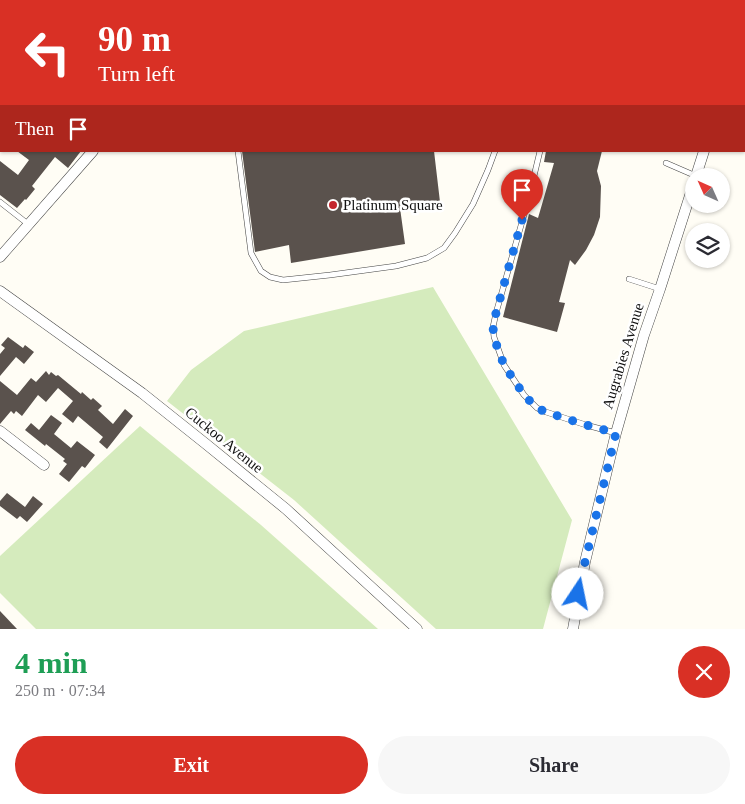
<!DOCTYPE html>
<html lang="en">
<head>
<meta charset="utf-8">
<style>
	:root { --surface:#fff; --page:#f7f7f7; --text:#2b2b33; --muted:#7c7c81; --accent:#d93025 }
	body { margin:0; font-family:Georgia,serif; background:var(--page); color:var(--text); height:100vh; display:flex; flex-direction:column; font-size:19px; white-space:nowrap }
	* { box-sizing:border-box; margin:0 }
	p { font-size:16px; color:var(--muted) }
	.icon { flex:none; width:28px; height:28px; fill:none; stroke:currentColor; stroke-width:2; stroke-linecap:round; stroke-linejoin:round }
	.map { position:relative; height:629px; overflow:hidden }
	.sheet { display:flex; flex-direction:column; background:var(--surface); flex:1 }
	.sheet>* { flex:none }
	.guide { position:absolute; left:0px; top:0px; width:745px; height:152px; box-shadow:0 1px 4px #0004; background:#d93025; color:#fff; overflow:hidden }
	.needle { width:32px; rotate:315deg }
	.tools { position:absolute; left:685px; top:168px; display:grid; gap:10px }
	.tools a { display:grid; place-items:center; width:45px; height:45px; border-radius:50%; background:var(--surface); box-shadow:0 1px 4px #0004; font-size:25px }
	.pin { position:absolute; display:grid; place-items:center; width:42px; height:42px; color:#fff; margin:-51px -21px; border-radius:50% 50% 50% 0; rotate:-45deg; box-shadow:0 0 5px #0007 }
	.pin .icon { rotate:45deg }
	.me { position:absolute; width:55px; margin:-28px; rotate:11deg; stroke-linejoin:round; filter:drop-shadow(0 0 4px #0008) }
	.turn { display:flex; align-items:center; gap:18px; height:105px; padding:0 15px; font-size:22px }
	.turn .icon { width:65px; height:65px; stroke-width:2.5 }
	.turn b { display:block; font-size:35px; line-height:42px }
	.then { display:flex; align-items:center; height:48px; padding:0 15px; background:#0003; gap:10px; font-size:19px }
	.round { display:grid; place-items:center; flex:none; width:52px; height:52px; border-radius:26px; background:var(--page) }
	.headline { display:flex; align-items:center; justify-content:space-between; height:85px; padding:0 15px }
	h1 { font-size:30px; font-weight:700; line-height:38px; color:#1e9e55 }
	.primary-button { display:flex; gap:10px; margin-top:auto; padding:10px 15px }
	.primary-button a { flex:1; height:58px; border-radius:30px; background:var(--accent); color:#fff; font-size:20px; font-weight:700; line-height:58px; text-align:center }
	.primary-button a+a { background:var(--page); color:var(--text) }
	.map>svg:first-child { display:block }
</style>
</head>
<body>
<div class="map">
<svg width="745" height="629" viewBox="0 0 745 629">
	<rect width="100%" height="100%" fill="#fffdf5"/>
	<!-- green -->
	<g fill="#d5ebbd">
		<polygon points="433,287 572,520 543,629 436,629 294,500 167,401 191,370 244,331"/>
		<polygon points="140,426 261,525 378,629 36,629 0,593 0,556"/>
	</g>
	<!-- building -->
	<g fill="#5a524d">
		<polygon points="17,151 81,151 68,168 55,157 32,186 35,189 26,200 25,199 17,208 0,195 0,161 18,175 29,160"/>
		<polygon points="242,151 434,151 440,202 400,208 405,244 291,263 289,245 255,252"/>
		<polygon points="546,151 602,151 597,171 601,186 600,217 594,235 586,250 575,265 570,260 559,302 565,303 557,332 503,317 529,214 538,218 554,163 544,162"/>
		<polygon points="8,337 23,348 25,345 34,352 24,364 16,357 0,376 0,354 5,348 1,345"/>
		<polygon points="46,371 49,375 51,372 56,376 58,375 81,394 82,392 91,400 93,398 102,406 98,410 113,424 125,409 133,416 107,449 99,442 103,437 78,416 73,423 62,414 73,401 58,388 46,402 38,395 22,416 16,411 14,414 11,411 0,424 0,381 17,395 31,378 36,382"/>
		<polygon points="51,415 62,423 54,434 71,448 77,441 95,455 85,468 82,466 69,482 59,474 67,464 63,461 65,459 46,444 45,446 25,430 31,423 39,430"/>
		<polygon points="7,493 25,507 33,496 43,504 27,522 20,516 17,519 0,506 0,501"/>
		<polygon points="0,611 17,629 0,629"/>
	</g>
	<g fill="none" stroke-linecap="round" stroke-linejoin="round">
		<defs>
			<g id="service">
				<polyline points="320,0 320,1"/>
				<polyline points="385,1 385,0"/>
				<polyline points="437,1 438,0"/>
				<polyline points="554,1 555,0"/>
				<polyline points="578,1 578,0"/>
				<polyline points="0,78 1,79"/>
				<polyline points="238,151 251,253 261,271 270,277 283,280 330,275 396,266 427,258 444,248 455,233 473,204 488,170 495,151"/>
				<polyline points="540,151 528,201 496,313 493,327 494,337 504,365 524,395 537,408 546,412 586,425 616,433"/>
				<polyline points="666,163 696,176"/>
				<polyline points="0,202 28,224"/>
				<polyline points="629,279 660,289"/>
			</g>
			<g id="minor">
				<polyline points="208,1 208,0"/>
				<polyline points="744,104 745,104"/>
				<polyline points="696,176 704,151"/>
				<polyline points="0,257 93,151"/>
				<polyline points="0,291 142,393 206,444 286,509 417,629"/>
				<polyline points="0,431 44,465"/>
				<polyline points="573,629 585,562 616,433 644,335 660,289 694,183"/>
			</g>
		</defs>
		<!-- service casing -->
		<use href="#service" stroke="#444" stroke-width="6"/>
		<!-- minor casing -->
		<use href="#minor" stroke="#444" stroke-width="11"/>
		<!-- service -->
		<use href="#service" stroke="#fff" stroke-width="5"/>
		<!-- minor -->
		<use href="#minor" stroke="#fff" stroke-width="10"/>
	</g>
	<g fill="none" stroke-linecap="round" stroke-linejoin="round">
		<!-- route -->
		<polyline stroke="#1a73e8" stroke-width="9" stroke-dasharray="0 16.2" points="522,220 496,313 493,327 494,338 504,365 524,395 537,408 546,412 586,425 616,433 585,562 578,594"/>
	</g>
	<!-- markers -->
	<circle fill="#c4262e" stroke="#fff" stroke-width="2" cx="333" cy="205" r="5"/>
	<g text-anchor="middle" stroke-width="5" stroke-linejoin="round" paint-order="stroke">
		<!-- poi labels -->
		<g font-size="15" fill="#111" stroke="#fff" text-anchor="start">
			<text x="343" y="210">Platinum Square</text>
		</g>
		<!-- street labels -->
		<g font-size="15" fill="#111" stroke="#fff">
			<text transform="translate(623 356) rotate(-73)" y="5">Augrabies Avenue</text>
			<text transform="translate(224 440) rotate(39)" y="5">Cuckoo Avenue</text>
		</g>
	</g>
</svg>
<div class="tools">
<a><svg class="needle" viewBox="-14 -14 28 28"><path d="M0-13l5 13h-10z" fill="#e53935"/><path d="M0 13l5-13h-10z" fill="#7c7c81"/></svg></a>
<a><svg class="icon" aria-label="layers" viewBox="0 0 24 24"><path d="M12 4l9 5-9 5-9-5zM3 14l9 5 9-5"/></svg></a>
</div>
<div class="pin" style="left:522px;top:220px;background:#d93025"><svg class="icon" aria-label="arrive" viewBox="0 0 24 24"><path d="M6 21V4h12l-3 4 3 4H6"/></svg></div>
<svg class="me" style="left:578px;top:594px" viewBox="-20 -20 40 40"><circle r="19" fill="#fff"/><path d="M0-13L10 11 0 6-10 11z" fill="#1a73e8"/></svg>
<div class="guide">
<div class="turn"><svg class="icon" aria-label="left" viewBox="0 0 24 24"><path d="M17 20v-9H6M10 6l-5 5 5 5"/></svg><div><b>90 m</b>Turn left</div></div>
<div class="then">Then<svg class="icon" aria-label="arrive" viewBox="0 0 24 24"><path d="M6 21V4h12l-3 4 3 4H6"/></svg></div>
</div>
</div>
<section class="sheet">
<div class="headline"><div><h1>4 min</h1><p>250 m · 07:34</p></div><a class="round" style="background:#d93025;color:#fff"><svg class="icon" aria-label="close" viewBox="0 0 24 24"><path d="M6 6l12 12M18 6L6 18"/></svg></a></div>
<div class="primary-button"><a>Exit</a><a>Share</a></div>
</section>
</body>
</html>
